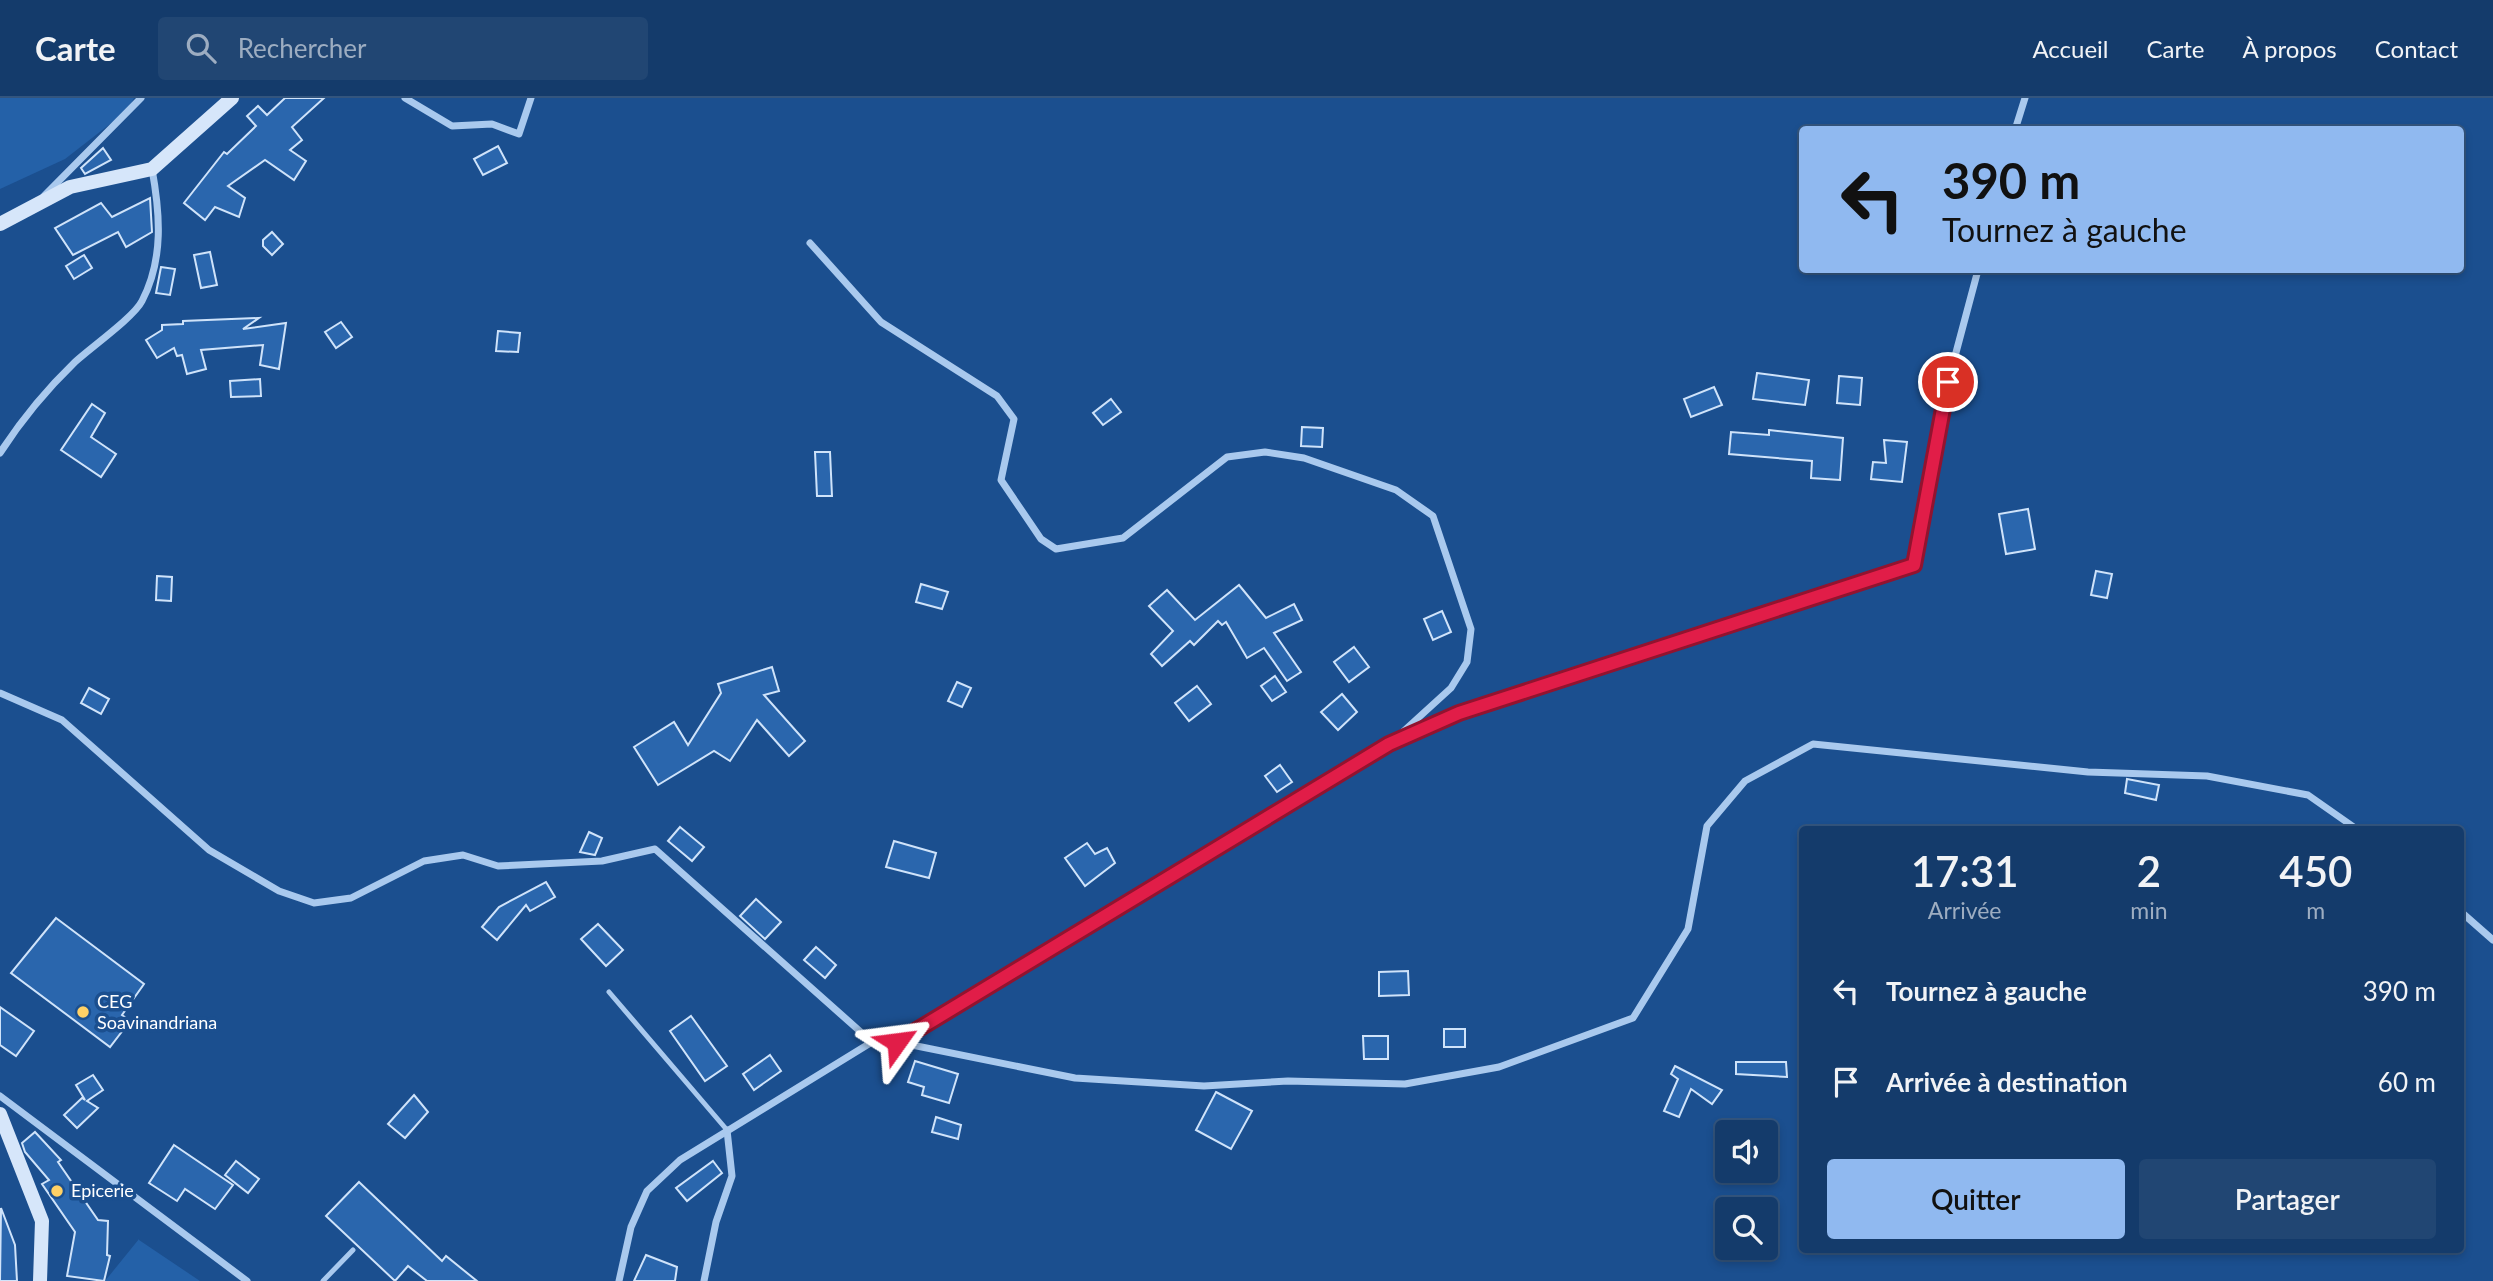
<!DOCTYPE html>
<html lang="fr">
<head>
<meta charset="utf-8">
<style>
	:root { --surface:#143b6b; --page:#214673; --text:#f1f3f6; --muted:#9dadc1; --line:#33557e; --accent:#90b9f0 }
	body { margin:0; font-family:Lato,sans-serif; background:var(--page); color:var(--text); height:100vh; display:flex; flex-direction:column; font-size:26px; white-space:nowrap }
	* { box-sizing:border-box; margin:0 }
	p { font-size:23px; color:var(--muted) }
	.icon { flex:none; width:38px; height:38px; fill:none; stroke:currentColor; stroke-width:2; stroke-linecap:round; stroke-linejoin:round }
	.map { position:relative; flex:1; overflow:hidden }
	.sheet { position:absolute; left:1799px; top:728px; width:665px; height:427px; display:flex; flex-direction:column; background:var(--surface); border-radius:7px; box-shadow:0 4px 10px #0003,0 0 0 2px var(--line) }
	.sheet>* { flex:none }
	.guide { position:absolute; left:1799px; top:28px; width:665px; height:147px; border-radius:7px; box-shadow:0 4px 10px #0003,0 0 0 2px var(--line); background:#90b9f0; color:#111; overflow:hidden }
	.tools { position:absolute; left:1715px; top:1022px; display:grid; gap:14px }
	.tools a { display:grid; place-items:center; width:63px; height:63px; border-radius:7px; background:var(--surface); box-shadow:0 4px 10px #0003,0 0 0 2px var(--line); font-size:35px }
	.pin { position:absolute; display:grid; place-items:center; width:60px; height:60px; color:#fff; margin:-30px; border:4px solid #fff; border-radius:50%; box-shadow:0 2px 7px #0007 }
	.me { position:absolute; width:77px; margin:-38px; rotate:59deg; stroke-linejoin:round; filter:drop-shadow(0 0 5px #0008) }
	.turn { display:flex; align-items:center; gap:24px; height:147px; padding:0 28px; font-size:32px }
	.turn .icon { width:91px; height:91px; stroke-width:2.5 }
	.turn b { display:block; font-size:49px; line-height:60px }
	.eta { display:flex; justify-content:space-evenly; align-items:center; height:119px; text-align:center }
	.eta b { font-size:42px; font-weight:600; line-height:49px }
	.primary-button { display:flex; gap:14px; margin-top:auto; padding:14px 28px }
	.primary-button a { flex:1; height:80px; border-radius:7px; background:var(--accent); color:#111; font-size:28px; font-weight:600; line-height:80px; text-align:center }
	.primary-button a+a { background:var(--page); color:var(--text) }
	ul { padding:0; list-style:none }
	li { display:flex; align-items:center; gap:21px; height:91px; padding:0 28px }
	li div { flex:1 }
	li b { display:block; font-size:26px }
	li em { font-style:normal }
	header { display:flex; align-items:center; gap:42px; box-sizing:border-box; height:98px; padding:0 35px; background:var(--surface); border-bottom:2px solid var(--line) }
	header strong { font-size:33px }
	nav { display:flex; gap:38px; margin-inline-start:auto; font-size:24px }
	.search { width:490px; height:63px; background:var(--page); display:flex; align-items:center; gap:18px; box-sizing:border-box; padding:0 24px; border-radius:7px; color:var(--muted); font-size:26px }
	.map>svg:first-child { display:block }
</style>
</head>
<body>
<header>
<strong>Carte</strong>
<div class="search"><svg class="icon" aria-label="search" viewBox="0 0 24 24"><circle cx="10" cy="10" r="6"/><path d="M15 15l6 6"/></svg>Rechercher</div>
<nav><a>Accueil</a><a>Carte</a><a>À propos</a><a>Contact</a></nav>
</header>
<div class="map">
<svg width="2493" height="1183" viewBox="0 0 2493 1183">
	<rect width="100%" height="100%" fill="#1b4f8f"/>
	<!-- green -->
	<g fill="#2461a8">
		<polygon points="0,0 134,0 128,12 65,61 0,91"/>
		<polygon points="139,1141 139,1142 200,1183 105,1183"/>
	</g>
	<!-- building -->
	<g fill="#2a66ad" stroke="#cfe3fa" stroke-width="2">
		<polygon points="285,0 324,0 292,29 302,42 290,52 306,63 294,82 265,62 228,88 245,100 239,119 215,109 205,122 184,105 224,54 227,56 256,28 247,18 258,8 267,17"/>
		<polygon points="498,48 507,65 483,77 474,61"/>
		<polygon points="103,50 111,62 85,76 81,70"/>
		<polygon points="150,100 152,134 126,149 118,134 73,157 55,130 101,105 112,119"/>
		<polygon points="272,134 283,146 272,157 263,148 263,142"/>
		<polygon points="210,154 217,187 201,190 194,157"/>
		<polygon points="84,157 92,170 74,181 66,168"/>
		<polygon points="161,169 175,171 170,197 156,195"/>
		<polygon points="259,220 243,231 286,225 279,271 260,267 263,247 201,252 206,271 187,276 182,257 177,258 174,250 157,260 146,242 162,232 162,227 183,226 183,223"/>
		<polygon points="341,224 352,239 336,250 325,234"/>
		<polygon points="498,233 520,235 518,254 496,253"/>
		<polygon points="1757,275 1809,282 1805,307 1753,301"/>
		<polygon points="1839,278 1862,280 1860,307 1837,305"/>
		<polygon points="260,281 261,298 231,299 230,283"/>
		<polygon points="1714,289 1722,307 1691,319 1684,301"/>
		<polygon points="1111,301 1121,314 1103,327 1093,315"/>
		<polygon points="92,306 105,315 91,339 116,356 101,379 61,352"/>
		<polygon points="1302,329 1323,330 1322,349 1301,348"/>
		<polygon points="1769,332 1843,340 1840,382 1811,380 1812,363 1729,356 1731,334 1769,337"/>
		<polygon points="1884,342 1907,344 1902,384 1871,381 1873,364 1886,365"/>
		<polygon points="815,354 830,354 832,398 817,398"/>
		<polygon points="2028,411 2035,451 2006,456 1999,416"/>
		<polygon points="2096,473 2112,476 2107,500 2091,497"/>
		<polygon points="157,478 172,479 171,503 156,502"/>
		<polygon points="921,486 948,494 942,511 916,504"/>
		<polygon points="1239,487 1266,520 1294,506 1302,522 1274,535 1301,574 1287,583 1264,550 1247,560 1226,524 1222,527 1218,523 1194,547 1190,543 1162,568 1151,556 1173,533 1149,508 1167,492 1195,522"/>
		<polygon points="1442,513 1451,534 1433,542 1424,521"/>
		<polygon points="1354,549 1369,569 1349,584 1334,564"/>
		<polygon points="772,569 779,593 764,597 805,643 789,658 757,622 730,663 714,653 658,687 634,649 674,624 688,647 721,595 718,586"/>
		<polygon points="1275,578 1286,594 1272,603 1261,588"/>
		<polygon points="957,584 971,590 962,609 948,603"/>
		<polygon points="1197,588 1211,606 1189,623 1175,605"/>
		<polygon points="89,590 109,601 101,616 81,605"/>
		<polygon points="1342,596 1357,614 1338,632 1321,614"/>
		<polygon points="1280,667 1292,684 1277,694 1265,678"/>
		<polygon points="2127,681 2159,687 2156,702 2125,695"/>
		<polygon points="680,729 704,749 692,763 668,743"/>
		<polygon points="589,734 602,740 595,757 580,754"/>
		<polygon points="894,743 936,755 929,780 886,769"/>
		<polygon points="1087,745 1095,756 1107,750 1115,765 1085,788 1065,760"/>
		<polygon points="546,784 555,799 530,813 526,807 497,842 482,829 499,809"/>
		<polygon points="756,801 781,824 765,841 740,818"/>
		<polygon points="56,820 144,886 122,917 130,923 110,949 11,875"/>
		<polygon points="598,826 623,852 606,868 581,841"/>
		<polygon points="816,849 836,867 825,880 804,862"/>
		<polygon points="1408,873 1409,897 1379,898 1379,874"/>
		<polygon points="0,909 34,933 16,958 0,947"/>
		<polygon points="691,918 727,968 705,983 670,933"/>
		<rect x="1444" y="931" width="21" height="18"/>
		<polygon points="1363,938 1388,938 1388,961 1364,961"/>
		<polygon points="770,957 781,973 754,992 743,976"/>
		<polygon points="915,963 958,976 949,1005 922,997 924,989 908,984"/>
		<polygon points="1736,964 1786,964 1787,979 1736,976"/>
		<polygon points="1675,968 1722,992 1712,1006 1691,991 1679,1019 1664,1013 1678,981 1671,976"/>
		<polygon points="93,977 103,992 87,1003 98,1010 77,1030 64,1017 82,1000 85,1002 76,987"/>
		<polygon points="1216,994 1252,1013 1231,1051 1196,1032"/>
		<polygon points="414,997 428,1014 405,1040 388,1026"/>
		<polygon points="936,1019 961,1027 958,1041 932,1034"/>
		<polygon points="35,1034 61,1062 58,1064 98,1122 108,1123 107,1157 110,1158 104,1183 67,1178 75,1134 42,1086 49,1082 25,1054 22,1045"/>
		<polygon points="174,1047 233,1087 215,1111 185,1091 177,1103 149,1085"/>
		<polygon points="236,1063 259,1081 248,1095 225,1077"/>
		<polygon points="713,1063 722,1075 687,1103 676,1090"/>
		<polygon points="359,1084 442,1163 446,1158 477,1183 427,1183 408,1168 395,1183 326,1118"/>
		<polygon points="1,1110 15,1147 17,1183 0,1183"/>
		<polygon points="646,1157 677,1169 675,1183 634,1183"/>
	</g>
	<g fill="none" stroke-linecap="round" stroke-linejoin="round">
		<!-- lane -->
		<g stroke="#a9c9ee" stroke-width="5">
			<polyline points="609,894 727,1032"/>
			<polyline points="323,1183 353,1152"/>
		</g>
		<!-- street -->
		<g stroke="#a9c9ee" stroke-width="7">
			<polyline points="405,0 452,28 492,26 519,36 531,0"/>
			<polyline points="2015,32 2025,0"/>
			<polyline points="44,98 141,0"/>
			<polyline points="810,145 881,224 997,298 1014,321 1001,382 1041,441 1056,451 1123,440 1227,359 1265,354 1304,360 1396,392 1433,418 1471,531 1467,564 1451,590 1395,641"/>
			<path d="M0,355c22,-34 46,-63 75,-91 15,-14 59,-45 67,-61 22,-42 18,-88 10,-132"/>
			<polyline points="0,595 62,622 209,752 279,793 314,805 351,800 424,763 463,757 498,768 602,763 655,751 872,944"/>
			<polyline points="2460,813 2493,842"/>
			<polyline points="897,944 1075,980 1204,988 1288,983 1405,986 1499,969 1633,920 1688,831 1707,728 1745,683 1813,646 2088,674 2207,678 2308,697 2358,732"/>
			<polyline points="0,998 247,1183"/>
			<polyline points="619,1183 631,1129 647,1093 680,1062 872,944 897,944 1389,646 1459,615 1914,467 1942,307 1978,172"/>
			<polyline points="704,1183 716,1124 732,1078 727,1032"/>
		</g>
		<!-- secondary -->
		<g stroke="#d6e6fa" stroke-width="14">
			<polyline points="0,126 70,89 152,71 232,0"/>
			<polyline points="0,1016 42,1123 40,1183"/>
		</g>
	</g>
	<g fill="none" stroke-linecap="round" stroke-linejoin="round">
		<defs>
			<polyline id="route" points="897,944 1389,646 1459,615 1914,467 1948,284"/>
		</defs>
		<!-- route casing -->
		<use href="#route" stroke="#92132f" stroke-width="18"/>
		<!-- route -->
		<use href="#route" stroke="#e11d48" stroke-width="12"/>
	</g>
	<!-- markers -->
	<g fill="#ffd166" stroke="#1b4f8f" stroke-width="2.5">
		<circle cx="83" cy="914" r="7"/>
		<circle cx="57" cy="1093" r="7"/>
	</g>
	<g text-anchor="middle" stroke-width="7" stroke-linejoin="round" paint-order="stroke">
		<!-- poi labels -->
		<g font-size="18" fill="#fff" stroke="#1b4f8f" text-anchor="start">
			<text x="97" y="910">CEG<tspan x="97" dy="21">Soavinandriana</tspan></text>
			<text x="71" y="1099">Epicerie</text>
		</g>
	</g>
</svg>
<div class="tools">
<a><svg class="icon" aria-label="sound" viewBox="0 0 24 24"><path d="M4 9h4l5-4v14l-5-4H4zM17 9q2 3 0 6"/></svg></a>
<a><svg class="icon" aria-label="search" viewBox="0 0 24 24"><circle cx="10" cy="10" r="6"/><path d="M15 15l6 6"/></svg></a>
</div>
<div class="pin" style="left:1948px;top:284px;background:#d93025"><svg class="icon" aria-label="arrive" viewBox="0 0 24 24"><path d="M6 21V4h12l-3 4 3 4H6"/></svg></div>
<svg class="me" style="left:897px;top:944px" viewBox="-20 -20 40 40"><path d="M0-17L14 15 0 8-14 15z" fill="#e11d48" stroke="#fff" stroke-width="4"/></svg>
<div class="guide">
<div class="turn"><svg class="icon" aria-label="left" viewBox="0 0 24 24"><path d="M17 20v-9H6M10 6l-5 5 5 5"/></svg><div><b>390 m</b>Tournez à gauche</div></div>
</div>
<section class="sheet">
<div class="eta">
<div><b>17:31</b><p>Arrivée</p></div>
<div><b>2</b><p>min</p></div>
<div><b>450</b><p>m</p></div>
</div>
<ul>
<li><svg class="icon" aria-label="left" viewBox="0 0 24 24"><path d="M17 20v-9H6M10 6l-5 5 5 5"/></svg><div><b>Tournez à gauche</b></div><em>390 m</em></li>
<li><svg class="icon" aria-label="arrive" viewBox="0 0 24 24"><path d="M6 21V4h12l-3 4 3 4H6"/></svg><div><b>Arrivée à destination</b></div><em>60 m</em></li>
</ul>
<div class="primary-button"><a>Quitter</a><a>Partager</a></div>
</section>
</div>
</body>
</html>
